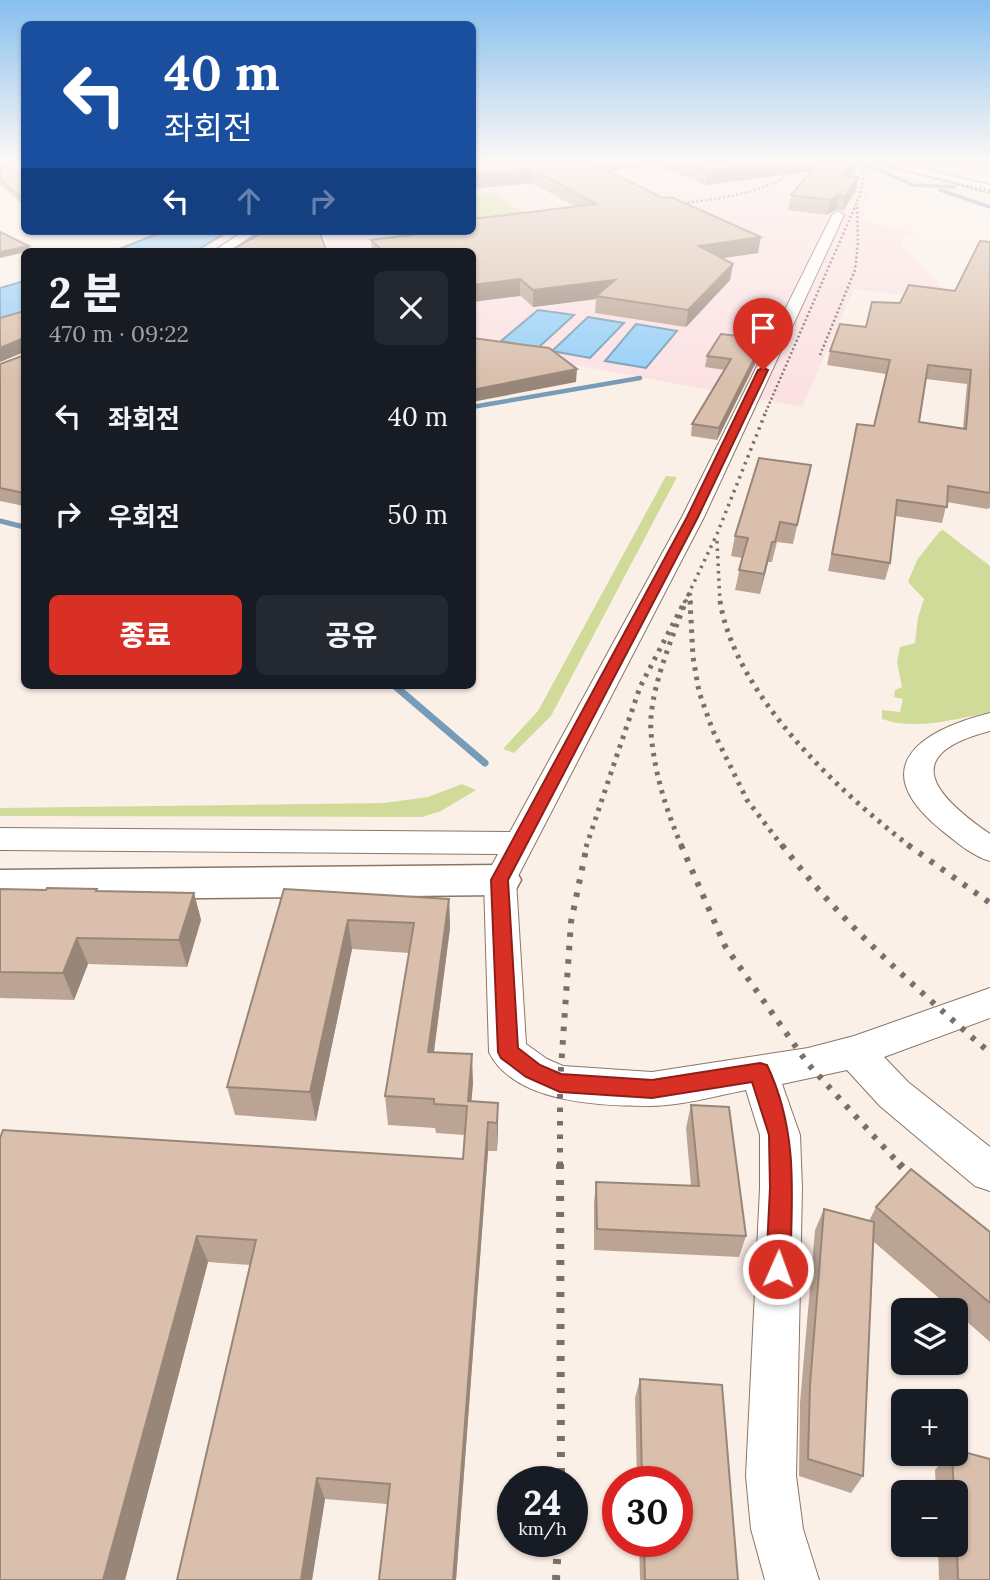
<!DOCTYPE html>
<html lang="ko">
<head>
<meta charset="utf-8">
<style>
	:root { --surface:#171b24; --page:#242831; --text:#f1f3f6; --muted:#9ea1a6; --accent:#d93025 }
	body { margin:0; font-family:Lora,"Noto Sans KR",serif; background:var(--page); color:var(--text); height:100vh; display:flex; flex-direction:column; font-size:26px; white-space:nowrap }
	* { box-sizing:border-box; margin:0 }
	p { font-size:23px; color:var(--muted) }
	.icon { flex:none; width:38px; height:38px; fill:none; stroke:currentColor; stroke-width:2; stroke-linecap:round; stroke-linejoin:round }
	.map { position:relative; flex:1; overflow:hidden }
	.panel { position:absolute; left:21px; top:248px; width:455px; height:441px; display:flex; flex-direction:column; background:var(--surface); border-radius:10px; box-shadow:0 2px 5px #0004 }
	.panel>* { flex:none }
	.guide { position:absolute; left:21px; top:21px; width:455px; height:214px; border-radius:10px; box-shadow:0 2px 5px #0004; background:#1a4fa0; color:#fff; overflow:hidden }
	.tools { position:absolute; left:891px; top:1298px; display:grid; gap:14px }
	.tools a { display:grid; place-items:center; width:77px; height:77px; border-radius:10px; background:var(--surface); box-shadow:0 2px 5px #0004; font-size:35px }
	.speed { position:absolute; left:497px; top:1466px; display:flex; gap:14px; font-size:35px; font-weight:700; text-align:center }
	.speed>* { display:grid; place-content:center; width:91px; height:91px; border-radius:50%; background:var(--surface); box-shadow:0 2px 5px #0004; line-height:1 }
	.speed small { font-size:18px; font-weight:400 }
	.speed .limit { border:10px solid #d22; background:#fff; color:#111 }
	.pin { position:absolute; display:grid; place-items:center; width:60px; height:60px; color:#fff; margin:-72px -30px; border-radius:50% 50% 50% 0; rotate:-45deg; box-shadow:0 0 7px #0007 }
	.pin .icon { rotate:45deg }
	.me { position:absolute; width:77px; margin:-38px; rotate:2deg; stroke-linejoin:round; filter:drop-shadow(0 0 5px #0008) }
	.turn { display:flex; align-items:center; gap:24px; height:147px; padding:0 28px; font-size:32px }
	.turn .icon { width:91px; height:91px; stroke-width:2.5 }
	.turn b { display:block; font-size:49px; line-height:60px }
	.lanes { display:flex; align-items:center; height:66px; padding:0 28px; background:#0003; justify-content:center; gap:35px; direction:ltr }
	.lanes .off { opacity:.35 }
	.round { display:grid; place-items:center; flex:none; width:74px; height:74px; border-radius:10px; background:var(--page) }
	.headline { display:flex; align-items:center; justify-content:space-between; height:119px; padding:0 28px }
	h1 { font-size:42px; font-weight:800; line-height:52px }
	.primary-button { display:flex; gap:14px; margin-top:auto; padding:14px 28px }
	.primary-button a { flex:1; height:80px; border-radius:10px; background:var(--accent); color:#fff; font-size:28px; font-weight:800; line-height:80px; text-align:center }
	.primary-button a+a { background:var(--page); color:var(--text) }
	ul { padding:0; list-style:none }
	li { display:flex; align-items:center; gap:21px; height:98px; padding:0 28px }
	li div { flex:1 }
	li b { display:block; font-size:26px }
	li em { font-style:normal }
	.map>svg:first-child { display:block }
</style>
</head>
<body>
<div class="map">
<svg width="990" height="1580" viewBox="0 0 990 1580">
	<rect width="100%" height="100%" fill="#fbf0e8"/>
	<!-- industrial -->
	<polygon fill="#fce1e3" points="473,161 840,163 865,168 872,181 862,220 917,233 900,239 903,247 943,289 917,297 854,289 802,407 473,346 472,252 329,252 324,231 472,231"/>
	<!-- green -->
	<g fill="#d1db99">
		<polygon points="493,193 532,218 473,225 472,195"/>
		<polygon points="666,476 677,477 551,716 514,753 503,749 538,711"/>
		<path d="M943,530l47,36v146c-33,7 -75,19 -108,7v-9l18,2 3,-13 -9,-2 1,-7 7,-3 -5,-25 3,-15 15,-4 3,-26 6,-18 -16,-17 9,-22 23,-29z"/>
		<polygon points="462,784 476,790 441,811 422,817 0,816 0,808 384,803 428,797"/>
	</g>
	<!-- water -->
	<g fill="#95cff8" stroke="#769cb7" stroke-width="2">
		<polygon points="165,231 229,231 194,252 111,252"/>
		<polygon points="24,281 24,313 0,320 0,288"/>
		<polygon points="538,310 574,315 538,348 501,341"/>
		<polygon points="588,317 624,323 590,358 552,351"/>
		<polygon points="636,324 677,331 646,368 605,361"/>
	</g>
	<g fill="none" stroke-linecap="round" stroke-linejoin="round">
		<!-- stream-far3 -->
		<g stroke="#769cb7" stroke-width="3.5">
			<polyline points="840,161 870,166 913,185 955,187"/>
			<polyline points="940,190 990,207"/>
		</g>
		<!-- stream-far2 -->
		<polyline stroke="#769cb7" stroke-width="4.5" points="472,407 640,378"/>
		<!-- stream-far1 -->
		<polyline stroke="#769cb7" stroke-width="5" points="0,521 24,527"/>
		<!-- stream -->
		<polyline stroke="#769cb7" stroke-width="7" points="395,686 485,763"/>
		<defs>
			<g id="street">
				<polygon points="875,161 894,161 990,185 990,193"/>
				<path d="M838,211l6,4 -140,302 -188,363 10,164 21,15 16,7 89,6 156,-24 46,-12 136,-48v30l-106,39 24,25 82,65v44l-15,-5 -95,-80 -33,-36 -65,14 18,51 2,53 -6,288 7,53 16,51h-54l-14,-51 -5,-53 14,-288v-53l-14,-45c-31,6 -65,16 -96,16 -50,0 -136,-3 -161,-54l-5,-172 14,-26 -498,-4v-22l510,4 172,-315 150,-302z"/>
				<polygon points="244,231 259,231 228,252 212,252"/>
				<path d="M990,713v18c-93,24 -55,65 0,103v27c-18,-5 -35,-20 -50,-32 -76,-63 -18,-99 50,-116z"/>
			</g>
			<polygon id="secondary" points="500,865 515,869 521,880 515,891 500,895 0,900 0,870"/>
		</defs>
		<!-- street casing -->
		<use href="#street" stroke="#8d7563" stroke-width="2"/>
		<!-- secondary casing -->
		<use href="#secondary" stroke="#8d7563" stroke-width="3"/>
		<!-- street -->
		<use href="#street" fill="#fff" fill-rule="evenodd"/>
		<!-- secondary -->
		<use href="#secondary" fill="#fff" fill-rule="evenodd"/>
		<!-- rail-far4 -->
		<g stroke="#7b7069" stroke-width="2.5" stroke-dasharray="2 2.5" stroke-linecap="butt">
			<polyline points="861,161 990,191"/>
			<path d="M665,205c51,-6 103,-9 144,-44"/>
			<polyline points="820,355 855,270 858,243 857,206"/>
			<polyline points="764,416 860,195 864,175 858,161"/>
		</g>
		<!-- rail-far3 -->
		<g stroke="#7b7069" stroke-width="3.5" stroke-dasharray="2.5 5" stroke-linecap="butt">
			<polyline points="717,541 720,603"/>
			<polyline points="684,603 690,591 685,603"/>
			<polyline points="691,603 690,591 717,534 765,414"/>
		</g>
		<!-- rail-far2 -->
		<g stroke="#7b7069" stroke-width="5" stroke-dasharray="3.5 6" stroke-linecap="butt">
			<polyline points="690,601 693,657 699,692 713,731 747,800 783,847"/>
			<path d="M720,601c15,94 118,190 191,246"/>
			<polyline points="586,847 640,687 685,601"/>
			<path d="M682,847c-16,-37 -28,-75 -31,-115 -3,-39 21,-94 35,-131"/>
		</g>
		<!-- rail-far1 -->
		<g stroke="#7b7069" stroke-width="6" stroke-dasharray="4.5 9" stroke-linecap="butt">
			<polyline points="681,845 725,946 808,1064 901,1166"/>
			<path d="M782,845c60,79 134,143 208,208"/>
			<polyline points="908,845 990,903"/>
			<polyline points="560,1166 560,1083 571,922 587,845"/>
		</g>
		<!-- rail -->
		<g stroke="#7b7069" stroke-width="8" stroke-dasharray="5 11" stroke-linecap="butt">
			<polyline points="560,1164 561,1482"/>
			<polyline points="899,1164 922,1187"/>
			<polyline points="556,1580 558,1542"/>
		</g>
	</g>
	<!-- wall -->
	<g fill="#bba494" fill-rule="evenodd">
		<polygon points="472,161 857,161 855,169 850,176 858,177 856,190 843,211 837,209 827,215 788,210 791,195 811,171 705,185 655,165 607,171 758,253 722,258 733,264 730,280 686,327 595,313 596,299 533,307 472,252 372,252 371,240 472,231 574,206 532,183"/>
		<polygon points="0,171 24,176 24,206 0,184"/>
		<path d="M990,242v266l-3,1 -40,-7 -5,21 -47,-7 -5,47 -5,17 -57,-9 26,-132 20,-13 12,-52 -59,-9 3,-14 36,-24 34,-24 55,-12zM926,379l41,5 -4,44 -44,-6z"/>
		<polygon points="24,311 24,506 0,501 0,364 22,356 21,353 0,362"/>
		<polygon points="762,350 717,440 691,436 692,424 725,370 705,367 707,356"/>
		<polygon points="811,465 793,544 777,542 772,562 768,562 760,594 735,590 742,558 731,556 735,536"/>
		<polygon points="0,889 46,890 97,889 98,891 194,893 201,920 187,967 88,964 74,1000 0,998"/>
		<polygon points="284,889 449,899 450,928 434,1052 473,1083 471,1101 498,1103 497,1151 488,1151 456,1580 379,1580 387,1504 325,1499 312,1580 177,1580 250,1265 208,1262 125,1580 0,1580 0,1138 463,1159 465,1135 436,1133 435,1128 388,1125 385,1096 409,953 352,949 316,1121 235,1115 227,1087"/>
		<polygon points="691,1105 746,1236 739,1257 594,1250 594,1203 596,1182 691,1186 686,1128"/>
		<polygon points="876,1207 990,1232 990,1342 956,1312 956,1311 954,1311 874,1242 863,1476 851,1493 799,1476 800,1403 815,1230 824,1209 869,1221"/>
		<polygon points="640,1379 738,1580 640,1580 639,1542 677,1542 677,1482 637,1482 635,1398"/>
		<polygon points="948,1454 952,1454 990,1580 939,1580 938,1545 956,1545 956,1493 936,1493 935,1470"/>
	</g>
	<!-- shaded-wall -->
	<g fill="#988678">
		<polygon points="585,161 656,161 655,165 584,173"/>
		<polygon points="788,161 823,161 822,170 705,185 707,171"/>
		<polygon points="853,161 857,161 855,169 840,189 843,175"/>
		<polygon points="532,169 532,183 472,189 472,175"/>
		<polygon points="858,177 856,190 843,211 845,197"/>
		<polygon points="839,194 837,209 827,215 830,200"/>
		<polygon points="761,237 758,253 697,262 699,246"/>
		<polygon points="29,246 30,251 0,258 0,252"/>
		<polygon points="733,264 730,280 686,327 688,310"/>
		<polygon points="520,279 520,296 472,302 472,285"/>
		<polygon points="615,280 596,296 596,299 533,307 533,290"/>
		<polygon points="21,339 24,352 0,362 0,348"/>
		<polygon points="764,339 762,350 717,440 719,428"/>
		<polygon points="577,369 576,382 472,402 472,390"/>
		<polygon points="772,542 768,562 760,594 764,574"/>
		<polygon points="194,893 201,920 187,967 179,940"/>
		<polygon points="449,899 450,928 430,1081 428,1052"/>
		<polygon points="348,920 352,949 316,1121 310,1092"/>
		<polygon points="77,938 88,964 74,1000 63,973"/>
		<polygon points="472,1054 473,1083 469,1129 468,1101"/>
		<polygon points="498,1103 498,1132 497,1151 497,1123"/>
		<polygon points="488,1122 488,1151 456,1580 453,1580"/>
		<polygon points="197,1236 208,1262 125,1580 103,1580"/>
		<polygon points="317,1478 325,1499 312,1580 301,1580"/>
	</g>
	<!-- building -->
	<g fill="#d9bfac" stroke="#988678" stroke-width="2" fill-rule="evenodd">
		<polygon points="472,161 587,161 663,198 671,197 761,237 699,246 733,264 688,310 596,296 615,280 533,290 520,279 472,285 472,252 384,252 371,240 441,231 472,231 472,219 596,204 532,169 472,175"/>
		<polygon points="681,161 788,161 707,171"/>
		<polygon points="820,161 853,161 843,175 858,177 845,197 839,194 830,200 791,195"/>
		<polygon points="5,164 23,176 24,176 24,200 0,179 0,171"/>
		<polygon points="265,231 291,231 320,234 327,252 228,252"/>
		<polygon points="0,232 29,246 0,252"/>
		<path d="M980,241l10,1v251l-42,-7 -1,21 -50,-7 -7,63 -58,-9 25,-130 17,2 16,-66 -60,-9 10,-27 26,3 6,-25 28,1 9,-18 46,6zM928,365l43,5 -5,59 -47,-7z"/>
		<polygon points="24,311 24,493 0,488 0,364 22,356 21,339 0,348 0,318"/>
		<polygon points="721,334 764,339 719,428 692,424 731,359 707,356"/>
		<polygon points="472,338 549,348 577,369 472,390"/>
		<polygon points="759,458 811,465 797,525 780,522 775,542 772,542 764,574 739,570 748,538 735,536"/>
		<polygon points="47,888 97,889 96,891 194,893 179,940 77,938 63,973 0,972 0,889 46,890"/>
		<polygon points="284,889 449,899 428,1052 472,1054 468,1101 498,1103 497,1123 488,1122 453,1580 379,1580 390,1484 317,1478 301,1580 177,1580 256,1240 197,1236 103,1580 0,1580 0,1138 3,1130 463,1159 467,1106 434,1104 434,1099 385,1096 414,923 348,920 310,1092 227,1087"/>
		<polygon points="691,1105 729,1107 746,1236 597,1229 596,1182 699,1186"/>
		<polygon points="911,1169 990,1232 990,1303 876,1207"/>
		<polygon points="824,1209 874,1222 863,1476 808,1459 810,1385"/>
		<polygon points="640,1379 722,1385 738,1580 645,1580 644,1542 677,1542 677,1482 642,1482"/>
		<polygon points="956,1450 990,1459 990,1580 958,1580 956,1522 956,1493 954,1493 952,1454 956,1454"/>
	</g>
	<!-- sky -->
	<linearGradient id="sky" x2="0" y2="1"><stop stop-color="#87bfee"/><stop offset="0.42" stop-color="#fdf8f5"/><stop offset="1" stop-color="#fdf8f5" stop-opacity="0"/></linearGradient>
	<rect width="990" height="382" fill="url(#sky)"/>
	<!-- route -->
	<path fill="#d93025" stroke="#8d1f18" stroke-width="2" d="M763,368l5,2 -70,147 -190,363 10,168 22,17 21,9 91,6 108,-17 7,2c32,67 25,132 23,204l-4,8 -8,4 -9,-4 -3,-8 4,-81 -1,-53 -17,-53 -100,16 -92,-6 -34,-15 -25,-19 -3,-6 -7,-172 196,-363 71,-147z"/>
</svg>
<div class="tools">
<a><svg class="icon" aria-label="layers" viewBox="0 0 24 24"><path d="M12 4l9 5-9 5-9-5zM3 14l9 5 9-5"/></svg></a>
<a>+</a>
<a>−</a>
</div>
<div class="speed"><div>24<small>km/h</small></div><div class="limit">30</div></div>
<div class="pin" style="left:763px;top:370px;background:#d93025"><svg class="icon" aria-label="arrive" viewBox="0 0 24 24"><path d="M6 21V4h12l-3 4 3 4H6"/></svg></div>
<svg class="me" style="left:778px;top:1269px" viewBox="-20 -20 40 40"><circle r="17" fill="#d93025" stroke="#fff" stroke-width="3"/><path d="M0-11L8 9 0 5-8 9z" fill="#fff"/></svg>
<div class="guide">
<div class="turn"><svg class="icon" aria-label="left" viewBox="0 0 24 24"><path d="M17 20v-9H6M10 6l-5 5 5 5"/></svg><div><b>40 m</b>좌회전</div></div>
<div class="lanes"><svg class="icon" aria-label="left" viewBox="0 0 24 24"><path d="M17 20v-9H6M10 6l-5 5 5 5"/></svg><svg class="icon off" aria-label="ahead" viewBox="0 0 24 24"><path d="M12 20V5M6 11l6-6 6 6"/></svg><svg class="icon off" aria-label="right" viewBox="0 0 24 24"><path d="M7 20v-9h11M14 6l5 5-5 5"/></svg></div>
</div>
<section class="panel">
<div class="headline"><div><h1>2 분</h1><p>470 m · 09:22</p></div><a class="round"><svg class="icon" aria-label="close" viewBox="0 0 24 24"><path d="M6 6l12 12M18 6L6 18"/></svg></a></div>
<ul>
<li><svg class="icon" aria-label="left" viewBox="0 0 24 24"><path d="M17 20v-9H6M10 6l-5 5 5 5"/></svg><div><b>좌회전</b></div><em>40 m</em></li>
<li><svg class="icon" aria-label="right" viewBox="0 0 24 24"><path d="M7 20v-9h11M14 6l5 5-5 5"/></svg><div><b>우회전</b></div><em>50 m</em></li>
</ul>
<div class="primary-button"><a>종료</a><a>공유</a></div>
</section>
</div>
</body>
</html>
